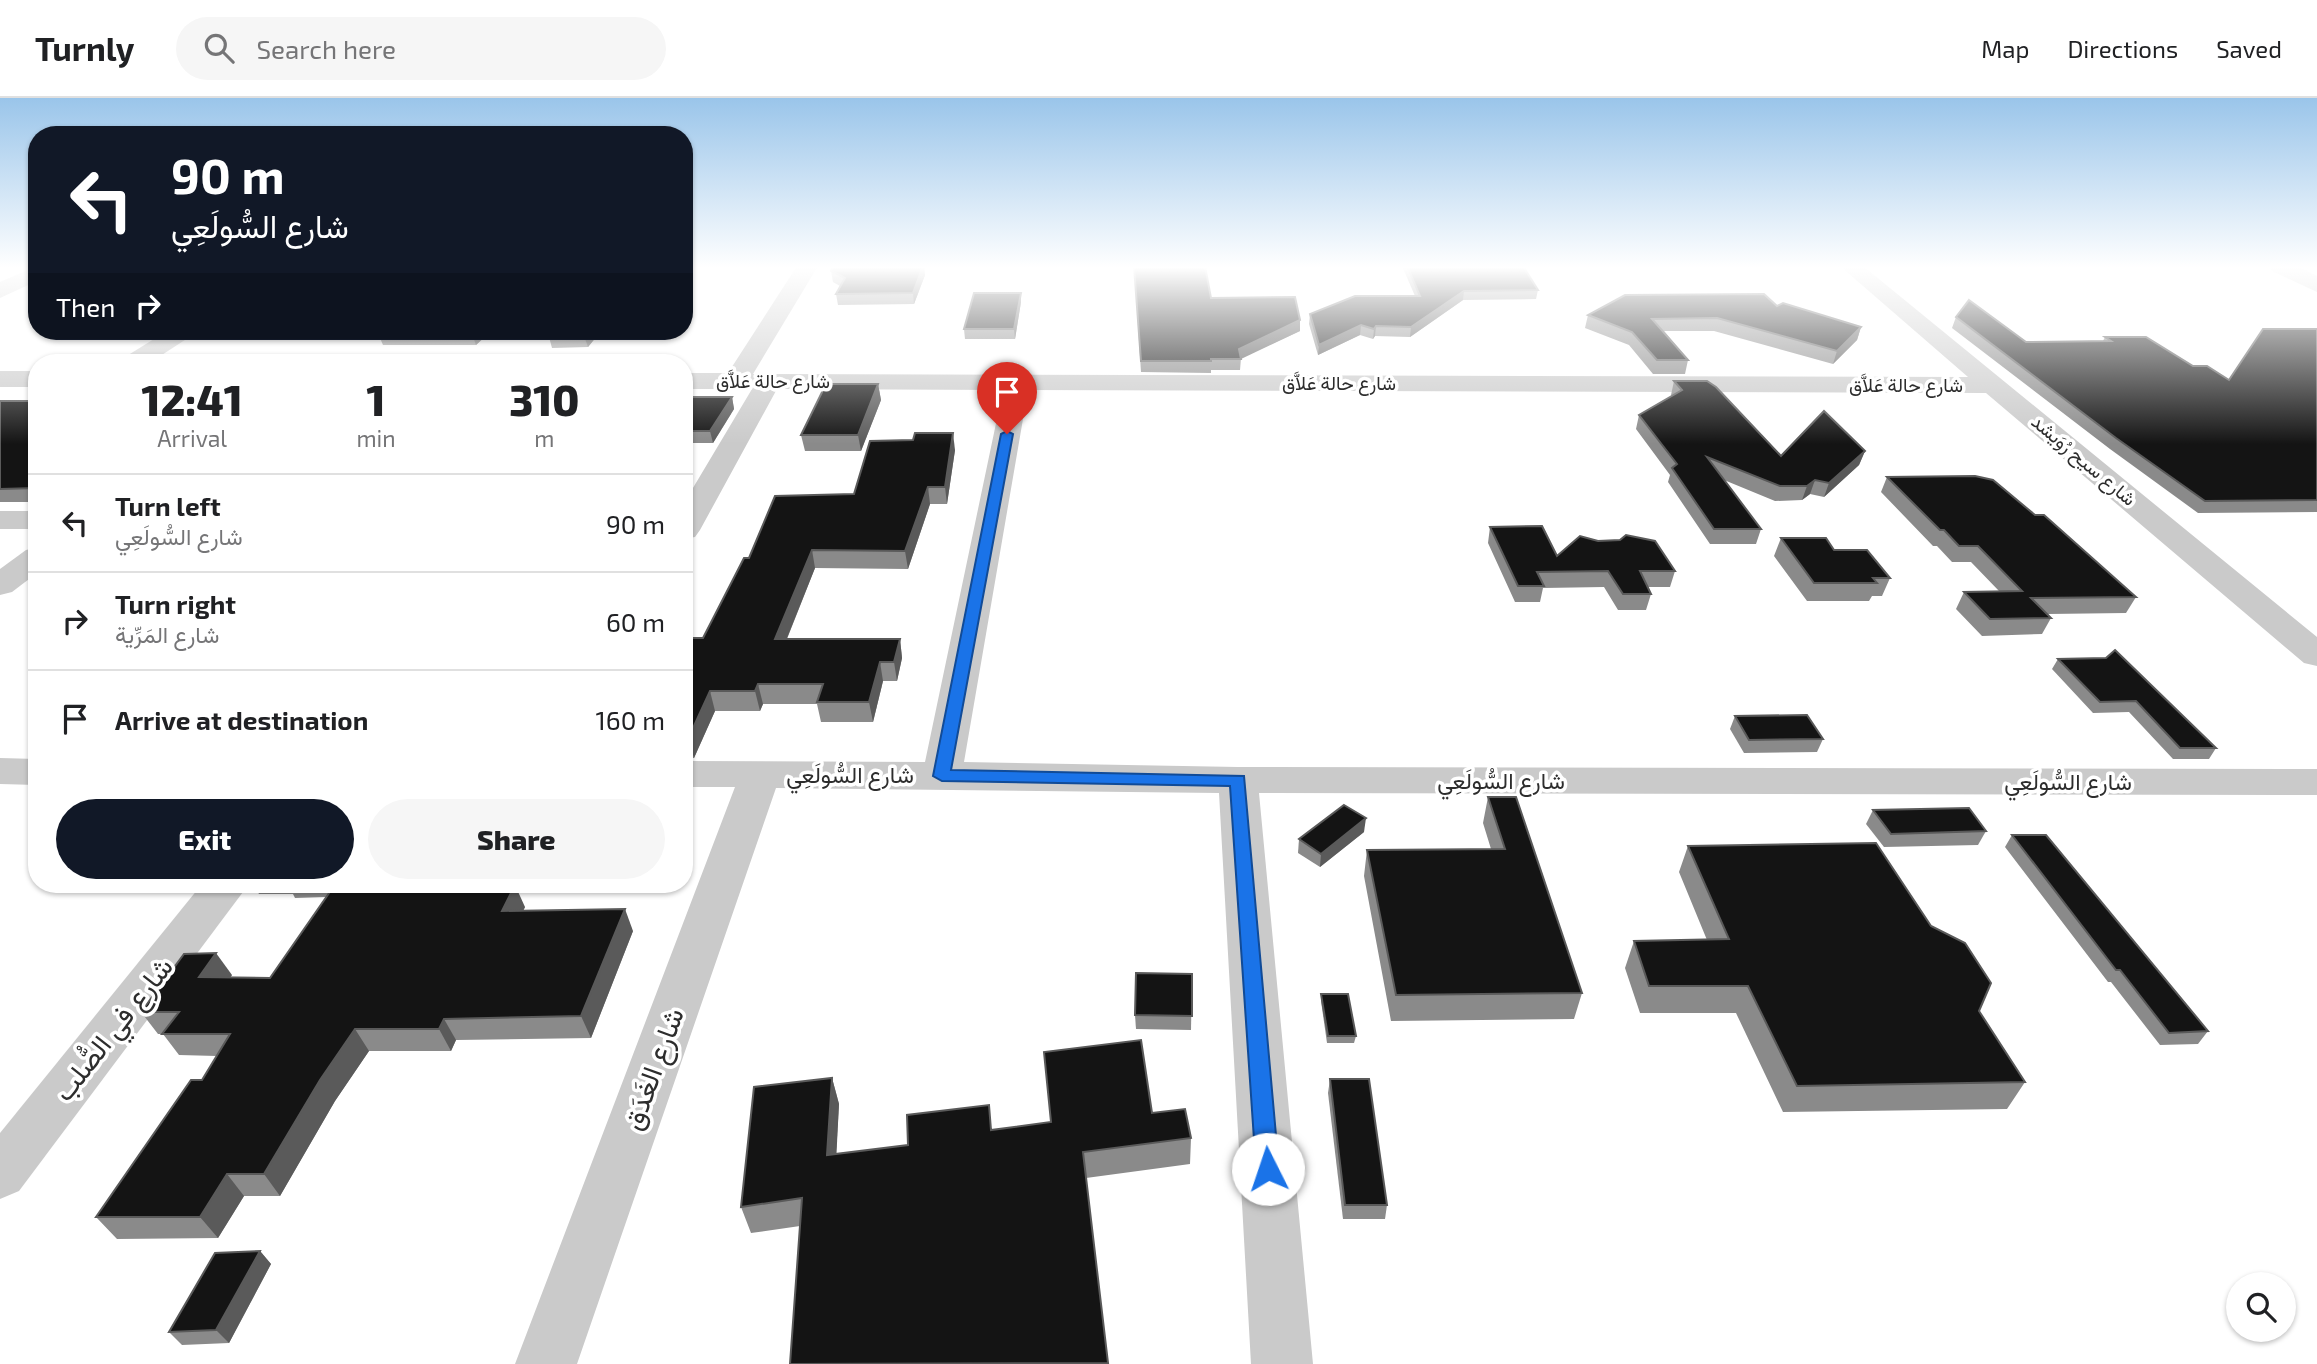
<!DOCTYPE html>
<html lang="en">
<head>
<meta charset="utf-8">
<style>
	:root { --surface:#fff; --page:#f6f6f6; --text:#202124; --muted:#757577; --line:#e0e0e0; --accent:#111827 }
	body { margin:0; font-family:"Exo 2",Vazirmatn,sans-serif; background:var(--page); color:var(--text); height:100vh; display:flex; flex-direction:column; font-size:26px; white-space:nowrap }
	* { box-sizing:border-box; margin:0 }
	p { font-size:23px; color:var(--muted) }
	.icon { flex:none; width:38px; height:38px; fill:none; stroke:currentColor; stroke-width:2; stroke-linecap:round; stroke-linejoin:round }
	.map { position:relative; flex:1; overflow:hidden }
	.details { position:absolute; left:28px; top:256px; width:665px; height:539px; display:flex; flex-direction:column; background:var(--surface); border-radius:28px; box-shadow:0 2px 5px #0004 }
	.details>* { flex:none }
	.top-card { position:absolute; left:28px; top:28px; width:665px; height:214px; border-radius:28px; box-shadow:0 2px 5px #0004; background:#111827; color:#fff; overflow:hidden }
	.tools { position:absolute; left:2226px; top:1174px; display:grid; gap:14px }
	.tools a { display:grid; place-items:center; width:70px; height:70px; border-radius:50%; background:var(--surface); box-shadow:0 2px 5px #0004; font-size:35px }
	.pin { position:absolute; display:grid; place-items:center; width:60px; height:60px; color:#fff; margin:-72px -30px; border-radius:50% 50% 50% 0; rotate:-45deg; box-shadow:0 0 7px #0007 }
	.pin .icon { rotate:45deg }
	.me { position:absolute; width:77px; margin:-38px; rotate:356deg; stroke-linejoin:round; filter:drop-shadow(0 0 5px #0008) }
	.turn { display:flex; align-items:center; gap:24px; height:147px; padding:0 28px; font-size:32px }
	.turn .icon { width:91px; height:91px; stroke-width:2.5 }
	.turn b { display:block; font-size:49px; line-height:60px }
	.then { display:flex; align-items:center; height:66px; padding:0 28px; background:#0003; gap:14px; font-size:26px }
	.eta { display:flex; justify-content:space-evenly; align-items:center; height:119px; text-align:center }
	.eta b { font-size:42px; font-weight:800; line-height:49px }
	.primary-button { display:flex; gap:14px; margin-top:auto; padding:14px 28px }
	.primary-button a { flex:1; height:80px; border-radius:42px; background:var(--accent); color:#fff; font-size:28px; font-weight:800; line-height:80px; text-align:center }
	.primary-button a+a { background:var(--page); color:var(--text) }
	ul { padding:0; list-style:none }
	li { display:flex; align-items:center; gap:21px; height:98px; padding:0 28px; border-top:2px solid var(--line) }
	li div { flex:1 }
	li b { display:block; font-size:26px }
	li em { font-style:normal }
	header { display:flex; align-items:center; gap:42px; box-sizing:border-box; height:98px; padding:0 35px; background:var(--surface); border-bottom:2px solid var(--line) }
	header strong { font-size:33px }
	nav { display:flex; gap:38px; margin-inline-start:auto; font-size:24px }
	.search { width:490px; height:63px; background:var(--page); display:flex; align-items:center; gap:18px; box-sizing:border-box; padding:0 24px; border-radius:38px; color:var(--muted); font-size:26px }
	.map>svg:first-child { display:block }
</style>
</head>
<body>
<header>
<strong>Turnly</strong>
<div class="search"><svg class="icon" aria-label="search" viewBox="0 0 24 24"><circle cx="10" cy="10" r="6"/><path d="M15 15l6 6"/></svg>Search here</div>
<nav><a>Map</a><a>Directions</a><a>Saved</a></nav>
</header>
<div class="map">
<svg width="2317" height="1266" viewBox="0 0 2317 1266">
	<rect width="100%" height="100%" fill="#fff"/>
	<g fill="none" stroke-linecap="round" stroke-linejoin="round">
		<!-- minor -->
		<g fill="#cacaca" fill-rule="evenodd">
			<polygon points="37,168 37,183 0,200 0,184"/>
			<polygon points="797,168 818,168 753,276 1968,279 1840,168 1863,168 2317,539 2317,568 2304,565 1986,295 1028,292 964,664 1238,669 2317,671 2317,697 1259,695 1313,1266 1251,1266 1219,695 776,690 577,1266 515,1266 735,689 684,689 684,663 925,664 1003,292 777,291 700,432 695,439 684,441 684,405 752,291 684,291 684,275 728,275"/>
			<polygon points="2270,168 2297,168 2317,178 2317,194 2272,173"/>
			<polygon points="167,233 195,233 191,238 151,264 122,264 125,259"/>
			<rect x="0" y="273" width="37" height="16"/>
			<rect x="0" y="413" width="37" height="18"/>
			<polygon points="37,449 37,475 12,494 0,497 0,471 26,452"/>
			<polygon points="0,660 37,661 37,687 0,686"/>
			<polygon points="202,786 249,786 19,1093 0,1101 0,1035"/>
		</g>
	</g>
	<!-- wall -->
	<g fill="#8a8a8a">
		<polygon points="833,168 924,168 925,177 914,206 838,207 836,196 840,188 833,184 831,173"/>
		<polygon points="1134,168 1211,200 1300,222 1300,233 1241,260 1240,272 1211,272 1211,275 1141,274"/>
		<polygon points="1402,168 1523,168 1538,192 1536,201 1463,202 1410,239 1375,238 1373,241 1360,237 1318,257 1309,226 1310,216 1415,198"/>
		<polygon points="37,184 37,196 31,187"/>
		<polygon points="1021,195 1021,204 1015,241 965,241 964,231"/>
		<polygon points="1777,208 1861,229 1857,242 1833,266 1714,233 1664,233 1688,262 1685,276 1653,276 1629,247 1585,230 1588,217"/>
		<polygon points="1956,219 2026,244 2103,243 2105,239 2193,268 2229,282 2317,231 2317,414 2198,415 2110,351 1952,230"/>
		<polygon points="377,233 491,233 476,247 383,247"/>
		<polygon points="601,233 588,249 552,250 548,235"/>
		<polygon points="1674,283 1781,358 1865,353 1859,367 1824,399 1810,396 1802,402 1775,403 1724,382 1761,431 1756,446 1710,446 1668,384 1670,377 1636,331 1639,317 1672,298 1671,297"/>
		<polygon points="878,286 881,302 861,353 805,353 801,337"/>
		<polygon points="684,299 732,299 734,311 713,345 684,345"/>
		<rect x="0" y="303" width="37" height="101"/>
		<polygon points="955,352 947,406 930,406 908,471 815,470 787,541 900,541 902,560 897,583 883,583 873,624 821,624 817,606 763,606 760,613 715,613 694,660 684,661 684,540 703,540 749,460 854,396"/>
		<polygon points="1887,379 2136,499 2126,515 2048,516 2051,520 2042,536 1982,538 1956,511 1964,494 1999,493 1971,464 1952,464 1937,448 1933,448 1881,394"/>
		<polygon points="1490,429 1557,458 1598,443 1675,473 1670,489 1648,489 1651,496 1646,512 1618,512 1604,489 1543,490 1540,504 1515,504 1488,445"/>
		<polygon points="1781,440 1834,452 1890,480 1882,498 1872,498 1869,503 1807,503 1774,458"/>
		<polygon points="2106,560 2216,650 2209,661 2173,661 2129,614 2093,615 2052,571 2058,561"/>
		<polygon points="1735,618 1823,641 1817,654 1744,655 1730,631"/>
		<polygon points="1488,699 1582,895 1574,921 1391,923 1364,778 1367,752 1491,751 1483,725"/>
		<polygon points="1873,712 1986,733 1978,747 1884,749 1866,726"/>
		<polygon points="1364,734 1320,769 1298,755 1299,741"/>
		<polygon points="2012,737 2208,933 2198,946 2160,947 2111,884 2108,884 2005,749"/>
		<polygon points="1688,748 1979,913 2025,984 2007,1011 1783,1014 1736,915 1640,915 1625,870 1634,843 1707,842 1679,774"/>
		<polygon points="253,786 376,786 375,788 525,809 523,813 633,833 591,940 456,942 451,953 369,953 335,1003 280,1098 244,1098 218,1140 117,1141 96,1119 202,982 217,958 179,957 163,936 158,936 141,914 232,877 230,880 270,880 326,799 295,800 293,796 259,796"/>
		<polygon points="1192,876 1191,932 1136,931 1135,917"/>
		<polygon points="1321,896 1356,938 1354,945 1327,945 1321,903"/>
		<polygon points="832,980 839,1006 836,1056 908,1047 992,1032 1152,1015 1191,1040 1190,1066 1086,1080 800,1128 751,1135 741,1109"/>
		<polygon points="1330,981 1387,1107 1385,1121 1343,1121 1328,995"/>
		<polygon points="260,1153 271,1166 229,1245 182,1247 169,1234"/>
	</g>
	<!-- shaded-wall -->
	<g fill="#5a5a5a">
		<polygon points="923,168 924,168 925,177 914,206 913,195"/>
		<polygon points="1464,193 1463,202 1410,239 1411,229"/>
		<polygon points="1021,195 1021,204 1015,241 1014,231"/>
		<polygon points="1300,222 1300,233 1241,261 1239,251"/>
		<polygon points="1361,227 1360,237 1318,257 1319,247"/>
		<polygon points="1376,228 1375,238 1373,241 1374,231"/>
		<polygon points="1861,229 1857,242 1833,266 1837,253"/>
		<polygon points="471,233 491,233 476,247"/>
		<polygon points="585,233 601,233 588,249 583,235"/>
		<polygon points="878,286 881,302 861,353 858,337"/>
		<polygon points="732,299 734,311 713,345 710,333"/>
		<polygon points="953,335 955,352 947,406 945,389"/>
		<polygon points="1865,353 1859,367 1824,399 1829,385"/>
		<polygon points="1815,382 1810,396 1802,402 1807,388"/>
		<polygon points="928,389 930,406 908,471 905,453"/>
		<polygon points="812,452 815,470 779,560 775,541"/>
		<polygon points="900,541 902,560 897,583 894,564"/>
		<polygon points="880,564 883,583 873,624 869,604"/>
		<polygon points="758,586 763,606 760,613 755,593"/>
		<polygon points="710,593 715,613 694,660 688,641"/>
		<polygon points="1366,720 1364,734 1320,769 1321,756"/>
		<polygon points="361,786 376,786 368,798"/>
		<polygon points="515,787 525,809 512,835 502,813"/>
		<polygon points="625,811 633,833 591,940 581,918"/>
		<polygon points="216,855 232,877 215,901 199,879"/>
		<polygon points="444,921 456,942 451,953 439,931"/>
		<polygon points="355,931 369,953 335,1003 280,1098 264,1076 320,982"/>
		<polygon points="832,980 839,1006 835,1084 827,1057"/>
		<polygon points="227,1076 244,1098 218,1140 200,1119"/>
		<polygon points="260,1153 271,1166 229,1245 216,1232"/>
	</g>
	<!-- building -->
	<g fill="#141414" stroke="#5a5a5a" stroke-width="2">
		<polygon points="833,168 923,168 913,195 836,196 845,180 831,173"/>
		<polygon points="1134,168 1205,168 1211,200 1295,199 1300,222 1239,251 1241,261 1211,261 1211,263 1141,263"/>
		<polygon points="1407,168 1523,168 1538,192 1464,193 1411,229 1376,228 1374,231 1361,227 1319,247 1310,216 1355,198 1420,198"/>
		<polygon points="974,195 1021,195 1014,231 964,231"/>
		<polygon points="1764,196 1777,208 1783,205 1861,229 1837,253 1717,220 1652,221 1688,262 1657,262 1632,234 1588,217 1625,197"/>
		<polygon points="1969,202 2026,244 2111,243 2105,239 2146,239 2193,268 2207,268 2229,282 2263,231 2317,231 2317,402 2205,403 2116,340 1956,219"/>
		<polygon points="550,233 585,233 583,235 548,235"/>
		<polygon points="1674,283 1707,283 1716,289 1781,358 1824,313 1865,353 1829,385 1815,382 1807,388 1780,388 1707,359 1761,431 1714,431 1672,370 1677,366 1639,317 1682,292"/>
		<polygon points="826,286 878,286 858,337 801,337"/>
		<polygon points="684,299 732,299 710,333 684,333"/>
		<polygon points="0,303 37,303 37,390 0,391"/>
		<polygon points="915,335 953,335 945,389 928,389 905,453 812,452 775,541 900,541 894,564 880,564 869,604 817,604 823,586 758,586 755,593 710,593 688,641 684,641 684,540 703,540 744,460 749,460 775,398 854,396 870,343 913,342"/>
		<polygon points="1975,378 1993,382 2035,417 2044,417 2136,499 2031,500 2051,520 1990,521 1964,494 2022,493 1978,448 1959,448 1944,432 1940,432 1887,379"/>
		<polygon points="1542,428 1557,458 1580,438 1598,443 1620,442 1626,437 1655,443 1675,473 1640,473 1651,496 1623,496 1608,473 1537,474 1544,488 1518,488 1490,429"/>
		<polygon points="1781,440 1826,440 1834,452 1867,452 1890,480 1873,480 1877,485 1814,485"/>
		<polygon points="2115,552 2216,650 2180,650 2136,603 2100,604 2058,561 2106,560"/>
		<polygon points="1807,617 1823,641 1749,642 1735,618"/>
		<polygon points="1488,699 1516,699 1582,895 1396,897 1367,752 1505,751"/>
		<polygon points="1344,707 1366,720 1321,756 1299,741"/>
		<polygon points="1969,710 1986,733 1891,736 1873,712"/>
		<polygon points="2012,737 2046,737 2208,933 2169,935 2120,872 2116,872"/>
		<polygon points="1876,745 1931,828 1965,845 1991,885 1979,913 2025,984 1797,988 1748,888 1649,888 1634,843 1729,841 1688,748"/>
		<polygon points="515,787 502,813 625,811 581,918 444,921 439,931 355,931 320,982 264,1076 227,1076 200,1119 96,1119 191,982 202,982 230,936 162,936 179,914 141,914 184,856 216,855 199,879 270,880 334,788"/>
		<polygon points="1136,875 1192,876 1192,918 1135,917"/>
		<polygon points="1321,896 1348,896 1356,938 1328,938"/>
		<polygon points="1141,942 1152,1015 1185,1011 1191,1040 1083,1054 1108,1265 790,1266 802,1100 741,1109 754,989 832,980 827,1057 908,1047 907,1017 989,1007 991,1032 1051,1024 1044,954"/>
		<polygon points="1330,981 1369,981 1387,1107 1345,1107"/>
		<polygon points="260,1153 216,1232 169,1234 215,1155"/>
	</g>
	<!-- sky -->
	<linearGradient id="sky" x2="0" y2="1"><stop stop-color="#9ac5ea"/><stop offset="0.49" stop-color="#fff"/><stop offset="1" stop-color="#fff" stop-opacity="0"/></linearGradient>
	<rect width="2317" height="346" fill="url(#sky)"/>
	<!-- route -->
	<polygon fill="#1a73e8" stroke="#114b97" stroke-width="2" points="1007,333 1013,336 951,672 1244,678 1279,1071 1276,1079 1268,1081 1260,1079 1256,1071 1230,688 942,683 933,678 1001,336"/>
	<g text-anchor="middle" stroke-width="7" stroke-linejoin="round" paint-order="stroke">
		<!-- far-street labels -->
		<g font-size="19" fill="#2d2d2d" stroke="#fff">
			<text x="773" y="290">شارع حالة عَلاَّق</text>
			<text x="1339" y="292">شارع حالة عَلاَّق</text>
			<text x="1906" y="294">شارع حالة عَلاَّق</text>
			<text transform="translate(2084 362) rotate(40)" y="7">شارع سيح رُوَيشد</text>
		</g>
		<!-- street labels -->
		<g font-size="23" fill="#2d2d2d" stroke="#fff">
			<text x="850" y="685">شارع السُّولَعِي</text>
			<text x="1501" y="691">شارع السُّولَعِي</text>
			<text x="2068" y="692">شارع السُّولَعِي</text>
		</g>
		<!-- near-street labels -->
		<g font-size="28" fill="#2d2d2d" stroke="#fff">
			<text transform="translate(113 931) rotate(-52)" y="10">شارع في الصُّلب</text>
			<text transform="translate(653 971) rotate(-70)" y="10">شارع الغَدَق</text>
		</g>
	</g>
</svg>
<div class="tools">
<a><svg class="icon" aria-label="search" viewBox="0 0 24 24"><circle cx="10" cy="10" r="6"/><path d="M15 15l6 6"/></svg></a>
</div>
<div class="pin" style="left:1007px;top:336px;background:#d93025"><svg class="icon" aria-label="arrive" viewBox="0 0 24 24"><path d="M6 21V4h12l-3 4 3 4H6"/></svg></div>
<svg class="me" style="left:1268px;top:1071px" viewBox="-20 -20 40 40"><circle r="19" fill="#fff"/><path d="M0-13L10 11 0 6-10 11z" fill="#1a73e8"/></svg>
<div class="top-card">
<div class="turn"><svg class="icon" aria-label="left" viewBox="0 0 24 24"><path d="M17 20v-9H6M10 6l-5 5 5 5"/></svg><div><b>90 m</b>شارع السُّولَعِي</div></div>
<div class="then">Then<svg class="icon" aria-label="right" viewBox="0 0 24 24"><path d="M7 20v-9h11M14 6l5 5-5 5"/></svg></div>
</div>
<section class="details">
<div class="eta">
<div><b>12:41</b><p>Arrival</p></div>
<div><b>1</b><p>min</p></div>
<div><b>310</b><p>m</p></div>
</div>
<ul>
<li><svg class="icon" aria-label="left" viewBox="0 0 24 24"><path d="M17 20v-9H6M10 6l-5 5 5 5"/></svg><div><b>Turn left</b><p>شارع السُّولَعِي</p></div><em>90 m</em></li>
<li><svg class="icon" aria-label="right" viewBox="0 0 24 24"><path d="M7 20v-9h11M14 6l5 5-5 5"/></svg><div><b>Turn right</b><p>شارع المَرِّية</p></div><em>60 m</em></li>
<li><svg class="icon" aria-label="arrive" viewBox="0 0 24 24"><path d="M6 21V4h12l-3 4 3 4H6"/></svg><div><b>Arrive at destination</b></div><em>160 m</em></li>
</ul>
<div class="primary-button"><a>Exit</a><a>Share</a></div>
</section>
</div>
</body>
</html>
